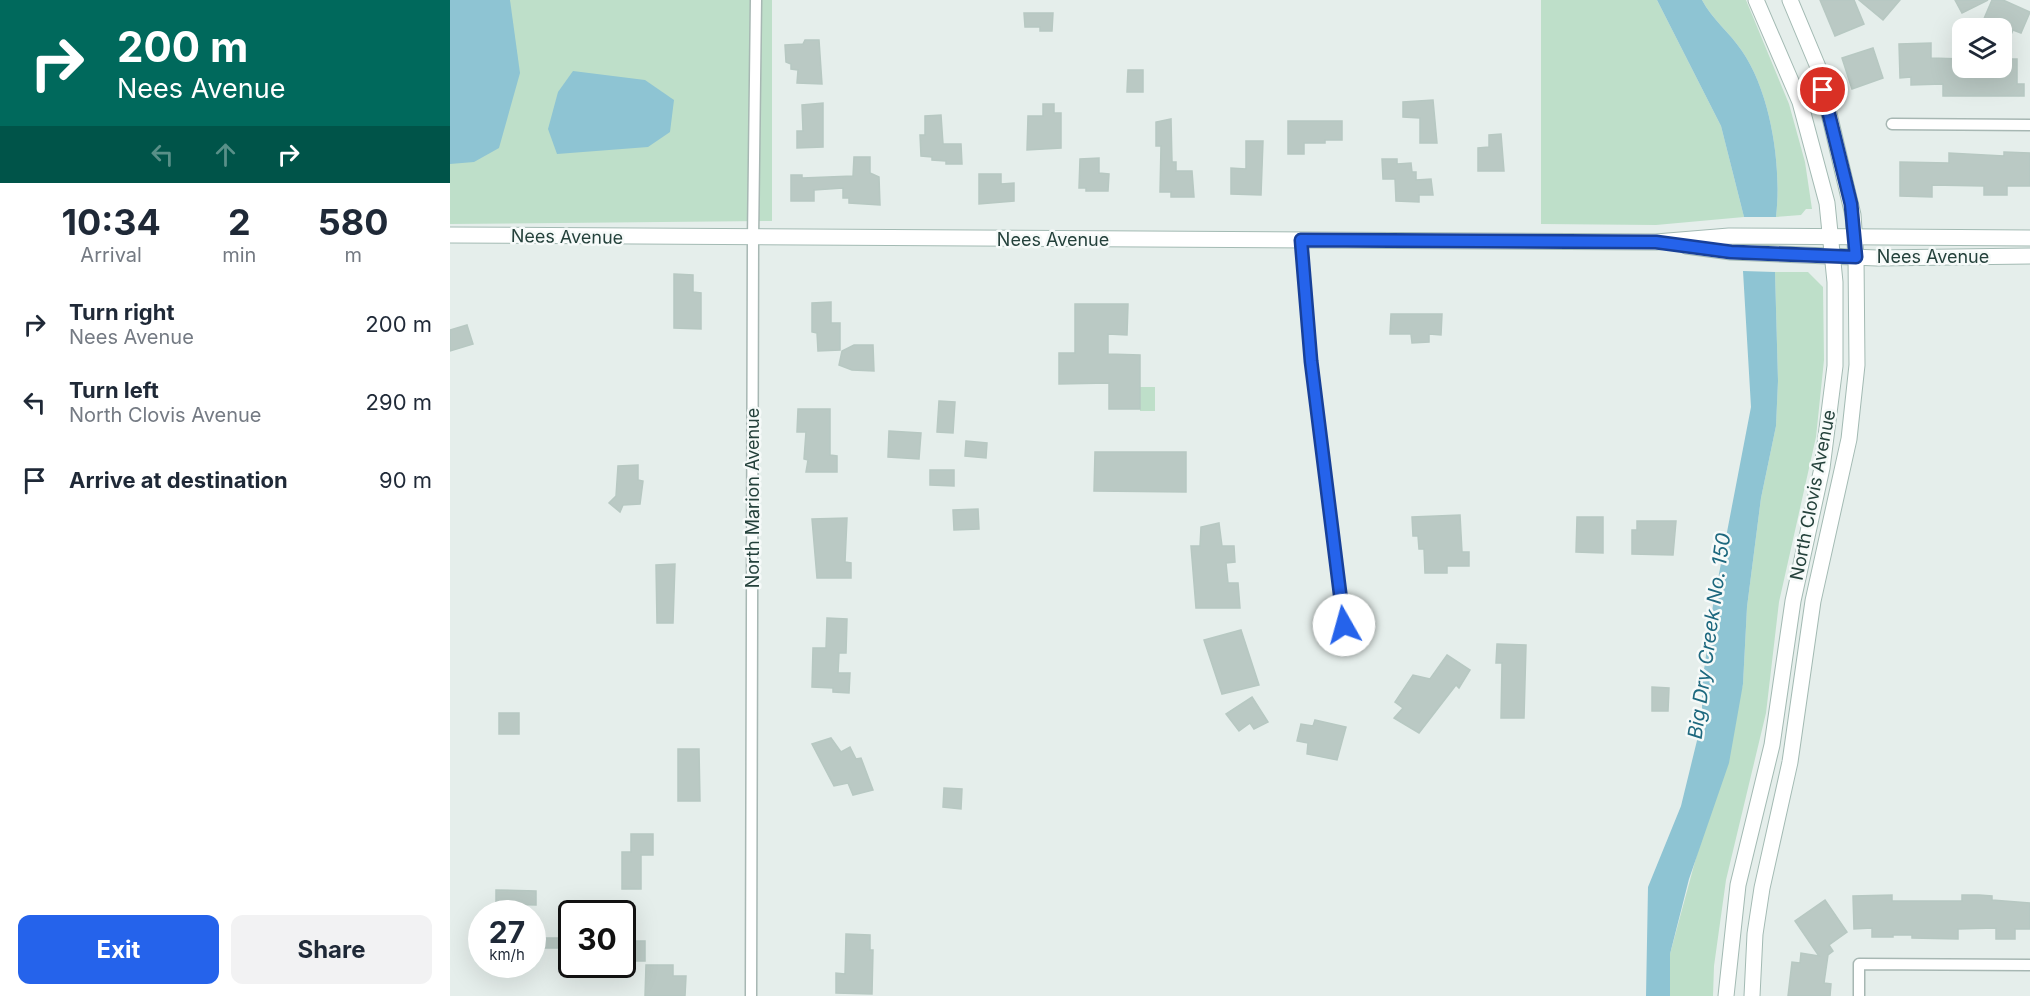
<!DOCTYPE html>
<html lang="en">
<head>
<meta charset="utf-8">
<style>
	:root { --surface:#fff; --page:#f2f2f3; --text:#1f2937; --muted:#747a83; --accent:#2563eb }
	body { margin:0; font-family:Inter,sans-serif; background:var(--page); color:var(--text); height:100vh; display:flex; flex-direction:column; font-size:22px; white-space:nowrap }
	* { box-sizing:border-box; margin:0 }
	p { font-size:20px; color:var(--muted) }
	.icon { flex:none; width:33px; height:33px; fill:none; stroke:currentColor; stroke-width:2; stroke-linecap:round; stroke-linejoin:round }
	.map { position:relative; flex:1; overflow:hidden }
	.details { display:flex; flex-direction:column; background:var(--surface); width:450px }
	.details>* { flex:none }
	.top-card { background:#00695c; color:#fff; overflow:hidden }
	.tools { position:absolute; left:1502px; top:18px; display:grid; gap:12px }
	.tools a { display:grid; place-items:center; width:60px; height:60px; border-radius:12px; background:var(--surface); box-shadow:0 6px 24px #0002; font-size:30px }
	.speed { position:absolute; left:18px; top:900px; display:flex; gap:12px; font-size:30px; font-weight:700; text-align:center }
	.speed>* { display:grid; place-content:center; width:78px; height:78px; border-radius:50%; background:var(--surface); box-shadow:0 6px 24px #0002; line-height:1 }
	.speed small { font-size:15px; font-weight:400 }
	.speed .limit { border:3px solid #111; border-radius:9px; background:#fff; color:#111 }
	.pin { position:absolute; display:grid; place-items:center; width:51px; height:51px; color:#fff; margin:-26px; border:3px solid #fff; border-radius:50%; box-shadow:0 2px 6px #0007 }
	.me { position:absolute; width:66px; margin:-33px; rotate:353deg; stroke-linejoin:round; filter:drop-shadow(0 0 4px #0008) }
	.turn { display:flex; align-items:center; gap:21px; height:126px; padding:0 18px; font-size:27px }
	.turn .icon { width:78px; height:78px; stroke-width:2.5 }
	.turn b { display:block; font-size:42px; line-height:51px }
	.lanes { display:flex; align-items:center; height:57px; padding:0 18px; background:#0003; justify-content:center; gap:30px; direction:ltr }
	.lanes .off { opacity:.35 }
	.eta { display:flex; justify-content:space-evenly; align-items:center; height:102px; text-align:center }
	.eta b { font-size:36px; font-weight:700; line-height:42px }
	.action { display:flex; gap:12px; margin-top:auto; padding:12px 18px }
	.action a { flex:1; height:69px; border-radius:12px; background:var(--accent); color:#fff; font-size:24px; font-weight:700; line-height:69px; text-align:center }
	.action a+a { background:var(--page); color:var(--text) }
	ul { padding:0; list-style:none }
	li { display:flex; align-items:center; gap:18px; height:78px; padding:0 18px }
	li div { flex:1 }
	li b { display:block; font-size:22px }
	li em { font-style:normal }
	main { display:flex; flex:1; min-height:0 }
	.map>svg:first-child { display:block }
</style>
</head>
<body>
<main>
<section class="details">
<div class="top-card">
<div class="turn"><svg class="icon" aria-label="right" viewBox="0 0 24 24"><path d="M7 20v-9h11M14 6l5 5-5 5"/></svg><div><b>200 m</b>Nees Avenue</div></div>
<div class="lanes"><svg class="icon off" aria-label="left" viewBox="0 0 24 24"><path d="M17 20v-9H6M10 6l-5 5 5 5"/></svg><svg class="icon off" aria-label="ahead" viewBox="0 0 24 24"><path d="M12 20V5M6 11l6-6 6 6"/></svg><svg class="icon" aria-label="right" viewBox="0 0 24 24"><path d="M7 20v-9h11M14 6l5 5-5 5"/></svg></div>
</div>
<div class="eta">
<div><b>10:34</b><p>Arrival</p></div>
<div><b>2</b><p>min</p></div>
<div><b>580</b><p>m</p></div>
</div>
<ul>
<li><svg class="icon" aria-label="right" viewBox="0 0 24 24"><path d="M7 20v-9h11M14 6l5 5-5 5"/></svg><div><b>Turn right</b><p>Nees Avenue</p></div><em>200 m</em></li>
<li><svg class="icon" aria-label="left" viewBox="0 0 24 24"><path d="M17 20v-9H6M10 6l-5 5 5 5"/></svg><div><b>Turn left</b><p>North Clovis Avenue</p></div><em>290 m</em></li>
<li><svg class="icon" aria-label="arrive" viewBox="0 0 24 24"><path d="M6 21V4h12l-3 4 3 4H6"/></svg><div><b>Arrive at destination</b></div><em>90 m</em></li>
</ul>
<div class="action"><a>Exit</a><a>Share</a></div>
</section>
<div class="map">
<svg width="1580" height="996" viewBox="0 0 1580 996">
	<rect width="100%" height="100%" fill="#e5eeeb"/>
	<!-- green -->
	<g fill="#bedfc9">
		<polygon points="0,0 322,0 322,221 0,224"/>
		<polygon points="1091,0 1207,0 1271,126 1294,217 1206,225 1091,224"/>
		<path d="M1252,0h44l43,104 16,58 7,47h-6l-5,6 -25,2c6,-50 -5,-124 -34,-166 -12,-18 -30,-32 -40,-51z"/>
		<polygon points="1325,272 1358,272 1373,287 1374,360 1366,437 1329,602 1316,713 1276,880 1264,966 1263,996 1220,996 1220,954 1293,684 1297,607 1311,498 1326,426 1328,381"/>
		<rect x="690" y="387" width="15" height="24"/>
	</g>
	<!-- water -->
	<g fill="#8ec4d3">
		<polygon points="0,0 60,0 70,73 49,148 24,162 0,164"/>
		<path d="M1207,0h45c10,19 28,33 40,51 29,42 40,116 34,166h-32l-23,-91z"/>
		<polygon points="123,71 195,80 224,100 220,132 198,147 107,154 98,129 108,92"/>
		<polygon points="1293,271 1325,272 1328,381 1326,426 1311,498 1297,607 1293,684 1279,763 1239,879 1220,954 1220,996 1196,996 1198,887 1231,806 1252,720 1252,684 1263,605 1301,407"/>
	</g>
	<!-- building -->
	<g fill="#bac9c4" stroke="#b7c8c2" stroke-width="1.5">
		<polygon points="1370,0 1404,0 1414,24 1385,36"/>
		<polygon points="1409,0 1450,0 1433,20"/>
		<polygon points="1505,0 1538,0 1512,13"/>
		<polygon points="1542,0 1553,0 1580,12 1571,33 1563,30 1551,58 1551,28 1530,28"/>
		<polygon points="574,13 603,13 602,31 590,31 590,27 575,27"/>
		<polygon points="355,40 369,40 372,84 347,83 348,70 341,69 341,64 336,62 335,45 353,44"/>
		<polygon points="1481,43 1481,58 1512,59 1512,68 1551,68 1551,59 1567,59 1567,84 1574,84 1574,96 1493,96 1493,84 1461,85 1461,77 1450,78 1449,44"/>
		<polygon points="1423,48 1433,78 1402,89 1392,58"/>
		<polygon points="678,70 693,70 693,92 677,92"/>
		<polygon points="983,100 987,143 970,143 970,118 953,117 953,102"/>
		<polygon points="373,103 373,147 347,148 347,131 353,131 352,105"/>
		<polygon points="593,104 604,104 604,113 611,113 611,148 577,150 578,116 593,116"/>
		<polygon points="491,115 493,144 511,144 512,164 496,164 496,161 482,160 482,157 471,156 470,135 475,135 475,116"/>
		<polygon points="721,119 722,162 726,162 726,171 742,171 744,197 721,197 721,192 710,192 711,146 706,146 706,122"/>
		<polygon points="838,121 892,121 892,140 875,140 875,143 854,143 854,154 838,154"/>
		<polygon points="1051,134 1054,171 1028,171 1028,148 1039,147 1039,135"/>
		<polygon points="796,141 813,141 811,195 781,194 781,168 796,169"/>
		<polygon points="1554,152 1580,153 1580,186 1557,186 1557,195 1534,195 1534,186 1482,185 1482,197 1450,196 1450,162 1499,163 1499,153 1554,156"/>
		<polygon points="404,157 420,157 420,173 429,177 430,205 399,203 399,198 393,198 393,188 364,190 364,201 341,201 341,175 352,175 352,178 403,176"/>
		<polygon points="649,158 649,173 659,174 658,191 636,191 636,188 629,188 630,159"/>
		<polygon points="932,159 947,159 947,164 961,163 962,172 966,172 966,180 981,179 983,195 969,195 969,202 946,201 945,179 933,179"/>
		<polygon points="529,174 551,174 551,184 564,183 564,201 529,204"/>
		<polygon points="224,274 243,275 243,292 251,293 251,329 224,328"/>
		<polygon points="381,302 381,323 390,323 390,350 368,351 367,333 362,332 362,303"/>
		<polygon points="625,304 678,304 677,335 658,334 658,354 690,355 690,409 659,409 659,383 609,384 609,353 625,353"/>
		<polygon points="941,314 992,314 991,335 979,334 979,342 962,343 961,334 940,334"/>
		<polygon points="17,325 23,344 0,351 0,330"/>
		<polygon points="404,345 423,345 424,371 402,370 389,365 392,351"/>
		<polygon points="489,401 505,402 503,433 487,432"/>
		<polygon points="348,409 380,409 380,455 387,456 387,472 356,472 358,460 354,459 356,432 347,432"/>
		<polygon points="439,431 471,433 469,459 438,457"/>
		<polygon points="516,441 537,443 536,458 515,456"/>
		<polygon points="645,452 736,452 736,492 644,491"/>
		<polygon points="188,465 188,480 193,481 190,504 173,505 170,512 159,503 166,496 168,466"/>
		<polygon points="480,470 504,470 504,486 480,485"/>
		<polygon points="528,509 529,529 504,530 503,510"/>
		<polygon points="1010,515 1012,552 1019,552 1019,566 997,566 997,573 975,573 974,549 969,549 968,536 963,536 962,517"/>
		<polygon points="1127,517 1153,517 1153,553 1126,552"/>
		<polygon points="397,518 395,562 401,563 401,578 367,578 362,519"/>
		<polygon points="1187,521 1226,521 1223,555 1182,554 1182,530 1187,530"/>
		<polygon points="769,523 772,546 784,546 785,562 776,563 778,583 788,583 790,608 746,608 741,546 750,546 751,527"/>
		<polygon points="225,564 223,623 207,623 206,565"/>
		<polygon points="377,618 397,619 396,653 389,653 388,673 400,673 399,693 383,692 383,688 362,687 363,648 376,648"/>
		<polygon points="791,630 809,685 772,694 754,640"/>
		<polygon points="1047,644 1076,645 1074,718 1051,718 1052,663 1046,663"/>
		<polygon points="997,655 1020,670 1009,688 1006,685 969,733 944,718 953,708 945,702 963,675 980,679"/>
		<polygon points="1202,687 1219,688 1218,711 1202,711"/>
		<polygon points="802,697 818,722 804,729 800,723 789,731 776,714"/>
		<rect x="49" y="713" width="20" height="21"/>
		<polygon points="865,720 896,727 887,760 857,754 858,743 847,741 851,724 863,726"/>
		<polygon points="381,738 391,752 400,747 406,759 411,758 423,790 403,795 398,783 384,786 362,744"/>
		<polygon points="228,749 249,749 250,801 228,801"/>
		<polygon points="494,788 512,789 511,809 493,807"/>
		<polygon points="181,834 203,834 203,855 191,855 191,889 172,889 172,852 181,852"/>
		<polygon points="46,890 86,891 86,905 46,904"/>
		<polygon points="1442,895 1442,901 1512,901 1512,895 1529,895 1542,896 1542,900 1580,903 1580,929 1565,929 1565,939 1546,939 1546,928 1508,929 1508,939 1462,938 1462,935 1443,935 1443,937 1422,937 1422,928 1404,929 1403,896"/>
		<polygon points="1375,900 1397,932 1379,945 1383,951 1378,955 1374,983 1381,984 1380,996 1338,996 1342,962 1350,963 1351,953 1369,956 1345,921"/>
		<polygon points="396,934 420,935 420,950 423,950 422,994 386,993 386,973 395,974"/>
		<polygon points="93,938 111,938 110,948 93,948"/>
		<polygon points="172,941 195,941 195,961 180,961 180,957 172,957"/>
		<polygon points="196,965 223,965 223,976 236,976 235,996 195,996"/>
	</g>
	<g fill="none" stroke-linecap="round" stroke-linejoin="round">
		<defs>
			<g id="street">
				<polyline points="1442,124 1580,125"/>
				<polyline points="851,240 861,361 894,625 888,648"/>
				<polyline points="301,996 303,239 306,0"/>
				<polyline points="1409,996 1409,964 1580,965"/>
			</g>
			<g id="secondary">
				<polyline points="0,235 1206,242 1279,236 1580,238"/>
				<polyline points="1236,246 1281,252 1427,258 1580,256"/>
				<polyline points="1276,996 1288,885 1322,745 1343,601 1372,468 1385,366 1385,282 1377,203 1350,102 1306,0"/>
				<polyline points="1302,996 1305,934 1312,888 1340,762 1363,601 1399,439 1407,365 1406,257 1403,215 1368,67 1340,0"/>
			</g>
		</defs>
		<!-- street casing -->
		<use href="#street" stroke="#a7b7b3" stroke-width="13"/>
		<!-- secondary casing -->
		<use href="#secondary" stroke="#a3bab3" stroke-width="17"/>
		<!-- street -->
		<use href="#street" stroke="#fff" stroke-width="10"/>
		<!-- secondary -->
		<use href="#secondary" stroke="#fff" stroke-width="15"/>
	</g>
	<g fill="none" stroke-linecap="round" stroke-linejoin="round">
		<defs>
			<polyline id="route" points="894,625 861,361 851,240 1206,242 1281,252 1406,257 1401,204 1373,90"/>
		</defs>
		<!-- route casing -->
		<use href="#route" stroke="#184099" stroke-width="15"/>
		<!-- route -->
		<use href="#route" stroke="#2563eb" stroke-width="10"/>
	</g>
	<g text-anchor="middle" stroke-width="5" stroke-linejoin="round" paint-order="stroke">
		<!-- street labels -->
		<g font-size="18" fill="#24413b" stroke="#f6faf9">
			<text transform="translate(117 237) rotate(1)" y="6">Nees Avenue</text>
			<text x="603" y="246">Nees Avenue</text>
			<text x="1483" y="263">Nees Avenue</text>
			<text transform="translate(1363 495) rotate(-79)" y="6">North Clovis Avenue</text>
			<text transform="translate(303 498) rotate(-90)" y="6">North Marion Avenue</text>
		</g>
		<!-- water labels -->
		<g font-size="20" font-style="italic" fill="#1d687e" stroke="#f6faf9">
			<text transform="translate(1259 636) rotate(-82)" y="7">Big Dry Creek No. 150</text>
		</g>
	</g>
</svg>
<div class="tools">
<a><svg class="icon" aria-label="layers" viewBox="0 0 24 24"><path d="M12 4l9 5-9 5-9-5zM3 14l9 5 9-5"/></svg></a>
</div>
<div class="speed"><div>27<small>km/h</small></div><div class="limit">30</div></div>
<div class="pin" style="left:1373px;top:90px;background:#d93025"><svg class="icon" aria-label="arrive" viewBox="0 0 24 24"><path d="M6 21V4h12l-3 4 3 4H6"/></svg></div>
<svg class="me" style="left:894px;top:625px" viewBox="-20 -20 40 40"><circle r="19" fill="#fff"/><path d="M0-13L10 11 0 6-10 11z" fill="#2563eb"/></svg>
</div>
</main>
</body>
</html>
